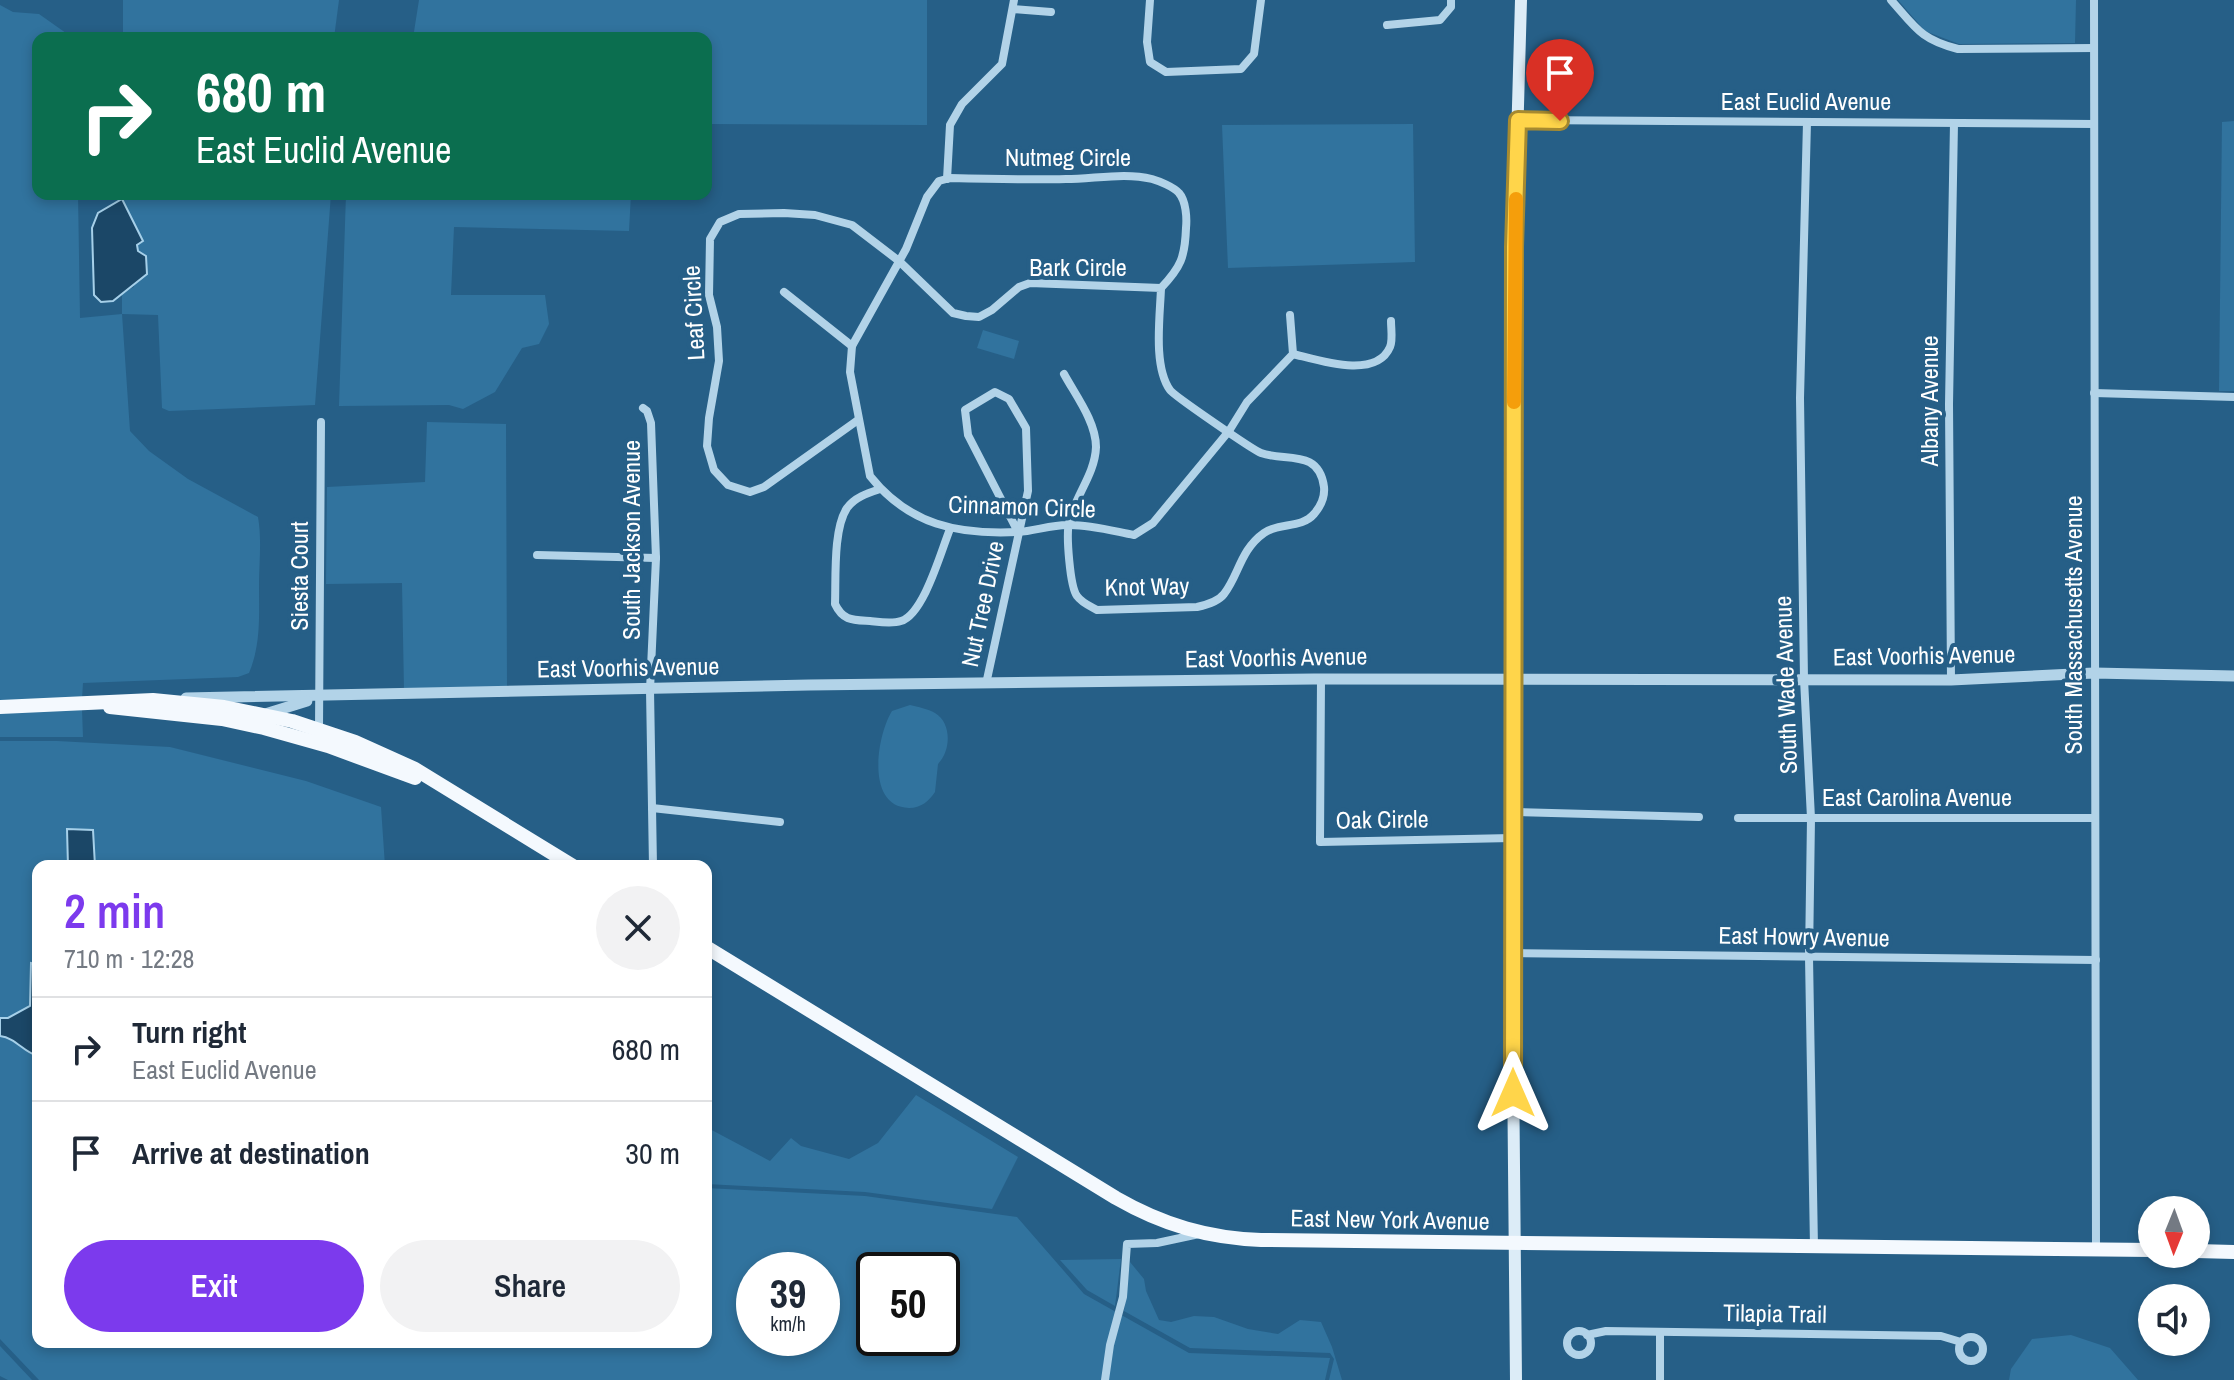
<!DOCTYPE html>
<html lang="en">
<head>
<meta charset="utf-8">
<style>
	:root { --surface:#fff; --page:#f2f2f3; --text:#1f2937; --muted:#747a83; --line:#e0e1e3; --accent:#7c3aed }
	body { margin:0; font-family:"Archivo Narrow",sans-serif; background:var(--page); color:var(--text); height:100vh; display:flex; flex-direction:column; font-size:30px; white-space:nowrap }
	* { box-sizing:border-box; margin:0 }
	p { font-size:26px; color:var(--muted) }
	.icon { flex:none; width:44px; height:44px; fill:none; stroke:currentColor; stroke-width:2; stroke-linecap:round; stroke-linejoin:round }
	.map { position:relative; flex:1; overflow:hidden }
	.details { position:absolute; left:32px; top:860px; width:680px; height:488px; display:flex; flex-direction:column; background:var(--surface); border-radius:16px; box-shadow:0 4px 12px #0003 }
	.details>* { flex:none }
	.top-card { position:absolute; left:32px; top:32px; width:680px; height:168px; border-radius:16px; box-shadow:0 4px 12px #0003; background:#0b6e4f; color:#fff; overflow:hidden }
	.needle { width:52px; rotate:181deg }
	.controls { position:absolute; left:2138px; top:1196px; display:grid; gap:16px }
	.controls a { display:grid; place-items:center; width:72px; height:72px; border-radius:50%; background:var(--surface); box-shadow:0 4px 12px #0003; font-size:40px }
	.speed { position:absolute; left:736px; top:1252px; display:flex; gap:16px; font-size:40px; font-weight:700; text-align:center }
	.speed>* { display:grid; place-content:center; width:104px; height:104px; border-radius:50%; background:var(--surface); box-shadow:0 4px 12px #0003; line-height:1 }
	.speed small { font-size:20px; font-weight:400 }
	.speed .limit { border:4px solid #111; border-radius:12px; background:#fff; color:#111 }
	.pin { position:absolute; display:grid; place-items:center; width:68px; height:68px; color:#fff; margin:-82px -34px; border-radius:50% 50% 50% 0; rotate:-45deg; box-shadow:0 0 8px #0007 }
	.pin .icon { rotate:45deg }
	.me { position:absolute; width:88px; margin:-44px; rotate:0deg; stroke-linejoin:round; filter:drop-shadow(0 0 6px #0008) }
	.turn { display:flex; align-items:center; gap:28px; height:168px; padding:0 32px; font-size:36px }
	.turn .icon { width:104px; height:104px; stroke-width:2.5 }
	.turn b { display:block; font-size:56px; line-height:68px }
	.round { display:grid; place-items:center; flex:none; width:84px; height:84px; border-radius:42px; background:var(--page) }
	.head { display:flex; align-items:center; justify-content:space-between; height:136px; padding:0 32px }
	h1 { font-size:48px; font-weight:600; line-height:60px; color:var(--accent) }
	.button { display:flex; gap:16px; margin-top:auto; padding:16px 32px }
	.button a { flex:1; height:92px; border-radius:48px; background:var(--accent); color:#fff; font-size:32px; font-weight:600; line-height:92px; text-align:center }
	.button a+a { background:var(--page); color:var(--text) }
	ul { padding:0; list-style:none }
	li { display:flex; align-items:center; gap:24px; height:104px; padding:0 32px; border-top:2px solid var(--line) }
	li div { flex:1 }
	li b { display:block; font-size:30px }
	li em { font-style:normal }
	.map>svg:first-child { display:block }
</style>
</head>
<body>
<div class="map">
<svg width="2234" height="1380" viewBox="0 0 2234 1380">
	<rect width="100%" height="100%" fill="#265f87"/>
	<!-- green -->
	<g fill="#31739e" fill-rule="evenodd">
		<polygon points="123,0 339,0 334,38 123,38"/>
		<polygon points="419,0 927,0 927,125 706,124 706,38 413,38"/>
		<polygon points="1898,0 2076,0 2075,43 1959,44 1925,31"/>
		<path d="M0,5l13,7 26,2 34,24h-35v156h40l2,124 42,-4v-21l12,-6 2,-42 5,-2v-7l-19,-37v-5h209l-16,211 -146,6 -7,-3 -4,-93 -36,-1 8,117 19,20 39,28 70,38c4,23 1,46 1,69 0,31 2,58 -10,87l-11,4 -155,6 -1,16 -82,2z"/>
		<polygon points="2234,121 2234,391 2219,391 2222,122"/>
		<polygon points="1413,124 1415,262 1228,268 1222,125"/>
		<polygon points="346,194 631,194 629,231 454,227 451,295 545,295 549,324 539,344 522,348 495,392 463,409 449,405 339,406"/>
		<polygon points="983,330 1019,341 1014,359 977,348"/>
		<polygon points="427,422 506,424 507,687 404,690 402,583 326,584 327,487 425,482"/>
		<path d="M910,705c8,2 18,4 25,8 17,10 16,38 3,51l-3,28c-6,9 -14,16 -26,16 -44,-1 -32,-73 -17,-97z"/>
		<polygon points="82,710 83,737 0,737 0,712"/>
		<polygon points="0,741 57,741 170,747 306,781 381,807 385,866 95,866 93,830 68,829 68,866 38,866 38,965 32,963 31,1006 8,1018 0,1018"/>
		<path d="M0,1036c16,2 23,16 38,20v286h668v-154l159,8 152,21 67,77 105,59 141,5 -5,22h-1286l-39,-41zM754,1270h68v68h-68zM874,1270h68v68h-68z"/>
		<polygon points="916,1095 1018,1157 992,1209 865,1192 706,1184 706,1127 770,1161 791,1138 801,1146 849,1159 878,1143"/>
		<polygon points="1121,1259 1115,1306 1087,1290 1060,1260"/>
		<polygon points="1130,1262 1144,1279 1146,1291 1159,1320 1171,1322 1194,1316 1214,1317 1248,1329 1278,1334 1300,1320 1321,1322 1332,1347 1342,1380 1329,1380 1334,1359 1330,1353 1190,1348 1124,1311"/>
		<polygon points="2071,1335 2110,1348 2138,1380 2009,1380 2011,1369 2032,1339"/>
		<polygon points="0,1346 32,1380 8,1380 0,1376"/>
	</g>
	<!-- water -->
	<g fill="#1b4767" stroke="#a6d0e9" stroke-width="2">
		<polygon points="122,199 143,241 137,245 138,251 146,256 147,274 113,301 101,302 94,295 92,228 98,213"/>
		<polygon points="67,829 93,830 95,866 68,866"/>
		<path d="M31,963l7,2v91c-15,-4 -22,-18 -38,-20v-18h8l22,-12z"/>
	</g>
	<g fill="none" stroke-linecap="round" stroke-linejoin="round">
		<!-- minor -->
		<g stroke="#b2d3e8" stroke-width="8">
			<polyline points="1150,0 1147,42 1150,62 1166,72 1241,69 1254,54 1261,0"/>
			<path d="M1891,0c24,27 30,40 67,49l136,-1"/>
			<polyline points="2094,0 2096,1250"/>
			<polyline points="1013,9 1051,12"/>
			<polyline points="1387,25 1440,20 1451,7 1451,0"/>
			<polyline points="1518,120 2094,124"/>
			<polyline points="1807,122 1800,398 1804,679 1811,818 1809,957 1814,1247"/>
			<polyline points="947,179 950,125 962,104 1002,64 1014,0"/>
			<path d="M1161,288c20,-21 24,-31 25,-60 1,-10 0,-27 -7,-35 -5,-6 -20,-12 -27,-14 -27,-7 -58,0 -86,0 -38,1 -77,0 -116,-1l-11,3 -12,16 -21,52 -54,97 -2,26 20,104c39,49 88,59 148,56 16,-1 33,-7 49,-7 21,-1 46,6 67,10l19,-12 76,-92 18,-29 46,-48 -3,-39"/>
			<polyline points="784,292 852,346"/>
			<path d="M1293,354c25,6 83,26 97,-7 3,-7 1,-18 1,-26"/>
			<polyline points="2094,393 2234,397"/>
			<polyline points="643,408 647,411 651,423 656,558 650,690 653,866"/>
			<path d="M858,420l-94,67 -14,5 -22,-7 -14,-15 -7,-24 2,-28 10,-57 -2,-34 -8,-32 1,-56 10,-17 19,-8 45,-1 31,2 37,10 47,36 54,52 13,3 13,1 13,-7 27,-23 11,-4 131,5c-1,29 -8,78 9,102 3,5 83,60 91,63 23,9 58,-5 63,34 1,10 -3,19 -10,27 -13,15 -35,8 -50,19 -24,17 -25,42 -40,61 -6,8 -18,11 -27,13l-100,3c-7,-4 -15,-7 -20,-14 -7,-9 -11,-61 -8,-73 5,-26 26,-48 27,-76 0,-25 -20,-51 -32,-73"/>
			<path d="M880,489c-12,4 -25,8 -33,19 -14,21 -11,70 -12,96 8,17 18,16 35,17 10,1 22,3 31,0 23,-7 40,-70 49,-92"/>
			<polyline points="537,555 656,558"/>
			<polyline points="1321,679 1320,842 1512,838"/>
			<polyline points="1951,680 1949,404 1954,123"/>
			<polyline points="986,684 1028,491 1026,428 1009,399 995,392 965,410 968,435 1018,532"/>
			<polyline points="319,729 321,422"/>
			<polyline points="652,808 780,822"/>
			<polyline points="1513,812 1699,817"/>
			<polyline points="1738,818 2095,818"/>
			<polyline points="1512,953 2096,960"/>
			<circle cx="1579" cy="1343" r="12"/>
			<polyline points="1587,1335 1606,1331 1941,1336 1961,1342"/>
			<circle cx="1971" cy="1349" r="12"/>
			<polyline points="1105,1380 1110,1345 1123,1297 1127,1244 1157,1243 1199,1234"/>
			<polyline points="1660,1380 1660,1333"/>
		</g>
		<!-- tertiary -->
		<g stroke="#b2d3e8" stroke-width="11">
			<polyline points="186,698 809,685 1314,679 1951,680 2094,673 2234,676"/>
			<polyline points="262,715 307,701"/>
		</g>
		<!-- secondary -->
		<polyline stroke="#dcecf7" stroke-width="12" points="1516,1380 1512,953 1515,679 1514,247 1521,0"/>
		<!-- primary -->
		<g stroke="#f4f9fe" stroke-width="14">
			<polyline points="0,707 153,700 224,707 292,721 355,742 415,769 573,866"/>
			<polyline points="110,707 222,719 264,728 328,746 415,778"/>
			<path d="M706,947l410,251c47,27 92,40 145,42l891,10"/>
			<polyline points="2196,1251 2234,1252"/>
		</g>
	</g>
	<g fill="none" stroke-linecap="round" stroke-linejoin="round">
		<defs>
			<polyline id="route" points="1513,1093 1514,247 1518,120 1560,121"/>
		</defs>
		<!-- route casing -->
		<use href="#route" stroke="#a68a30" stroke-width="20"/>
		<!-- route -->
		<use href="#route" stroke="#ffd54a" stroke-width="14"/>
		<!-- slow -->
		<polyline stroke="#f59e0b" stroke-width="14" points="1514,402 1516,199"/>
	</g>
	<g text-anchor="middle" stroke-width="8" stroke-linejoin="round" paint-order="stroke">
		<!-- street labels -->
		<g font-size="24" fill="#fff" stroke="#265f87">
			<text x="1806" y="110">East Euclid Avenue</text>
			<text x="1068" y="166">Nutmeg Circle</text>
			<text x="1078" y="276">Bark Circle</text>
			<text transform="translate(694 313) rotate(-93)" y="8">Leaf Circle</text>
			<text transform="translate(1930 401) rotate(-90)" y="8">Albany Avenue</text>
			<text transform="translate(1022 507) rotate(2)" y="8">Cinnamon Circle</text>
			<text transform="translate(632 540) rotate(-90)" y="8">South Jackson Avenue</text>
			<text transform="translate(300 576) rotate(-90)" y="8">Siesta Court</text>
			<text transform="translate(1147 587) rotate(-1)" y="8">Knot Way</text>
			<text transform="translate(983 604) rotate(-78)" y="8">Nut Tree Drive</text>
			<text transform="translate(2074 625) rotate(-90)" y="8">South Massachusetts Avenue</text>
			<text transform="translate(1924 656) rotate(-1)" y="8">East Voorhis Avenue</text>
			<text transform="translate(1276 658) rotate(-1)" y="8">East Voorhis Avenue</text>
			<text transform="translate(628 668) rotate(-1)" y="8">East Voorhis Avenue</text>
			<text transform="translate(1786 685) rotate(-92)" y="8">South Wade Avenue</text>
			<text x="1917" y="806">East Carolina Avenue</text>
			<text transform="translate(1382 820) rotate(-1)" y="8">Oak Circle</text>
			<text transform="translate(1804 937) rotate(1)" y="8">East Howry Avenue</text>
			<text transform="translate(1390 1220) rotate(1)" y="8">East New York Avenue</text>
			<text transform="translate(1775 1314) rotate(1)" y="8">Tilapia Trail</text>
		</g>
	</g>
</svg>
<div class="controls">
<a><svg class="needle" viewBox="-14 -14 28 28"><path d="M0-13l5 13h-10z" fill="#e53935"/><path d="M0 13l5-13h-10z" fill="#747a83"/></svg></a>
<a><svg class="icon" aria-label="sound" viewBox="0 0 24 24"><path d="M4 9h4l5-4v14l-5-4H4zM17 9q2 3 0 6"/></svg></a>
</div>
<div class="speed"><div>39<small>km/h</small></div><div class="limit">50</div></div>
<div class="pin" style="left:1560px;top:121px;background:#d93025"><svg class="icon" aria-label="arrive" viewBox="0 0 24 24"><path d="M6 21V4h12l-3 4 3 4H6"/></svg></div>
<svg class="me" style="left:1513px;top:1093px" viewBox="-20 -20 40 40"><path d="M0-17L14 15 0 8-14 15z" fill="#ffd54a" stroke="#fff" stroke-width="4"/></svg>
<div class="top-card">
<div class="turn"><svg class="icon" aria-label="right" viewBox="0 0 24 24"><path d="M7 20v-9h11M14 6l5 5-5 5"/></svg><div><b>680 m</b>East Euclid Avenue</div></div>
</div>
<section class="details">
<div class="head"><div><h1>2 min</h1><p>710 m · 12:28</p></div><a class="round"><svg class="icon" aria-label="close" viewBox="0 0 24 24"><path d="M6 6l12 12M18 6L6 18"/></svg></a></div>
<ul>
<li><svg class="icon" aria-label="right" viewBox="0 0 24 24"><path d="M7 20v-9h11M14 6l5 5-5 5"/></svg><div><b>Turn right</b><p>East Euclid Avenue</p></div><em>680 m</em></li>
<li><svg class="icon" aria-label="arrive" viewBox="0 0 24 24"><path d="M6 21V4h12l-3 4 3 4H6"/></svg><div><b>Arrive at destination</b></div><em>30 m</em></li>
</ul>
<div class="button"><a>Exit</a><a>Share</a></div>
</section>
</div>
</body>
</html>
